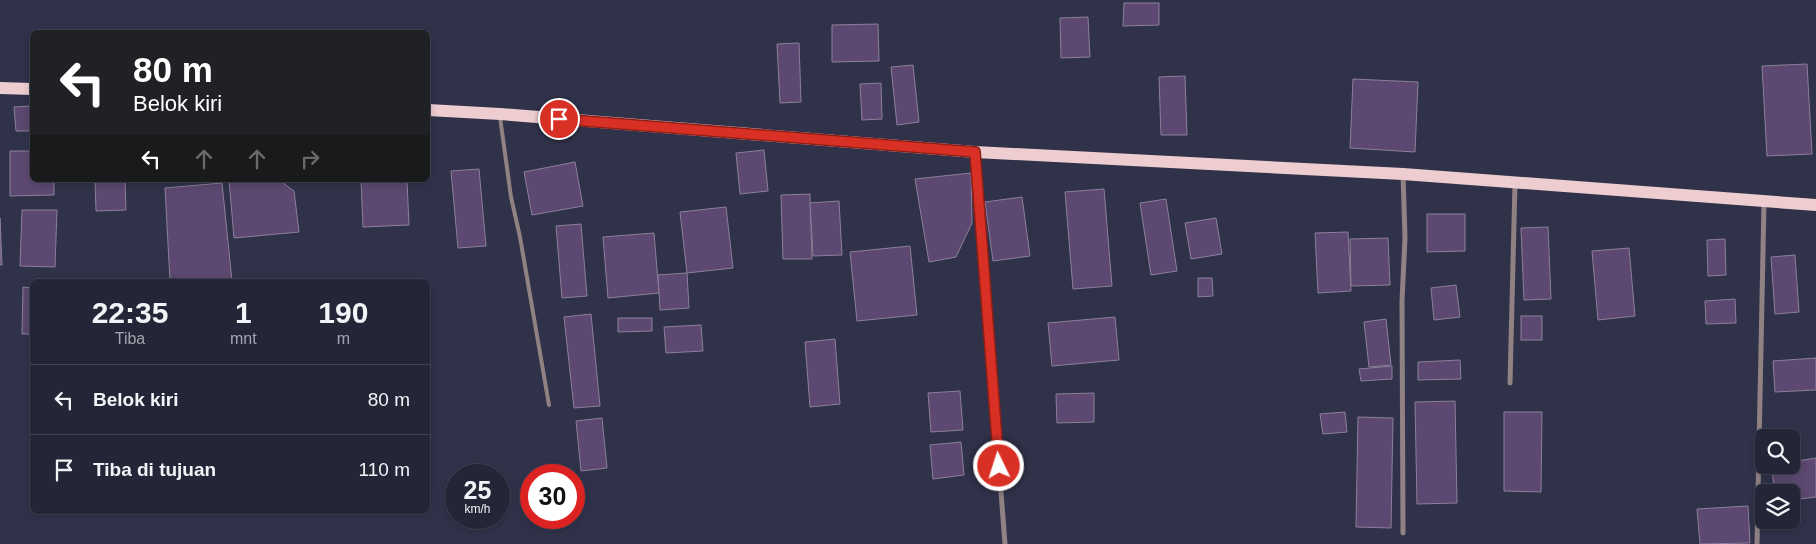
<!DOCTYPE html>
<html lang="id">
<head>
<meta charset="utf-8">
<style>
	:root { --surface:#242638; --page:#2c2e40; --text:#f1f3f6; --muted:#a3a5ae; --line:#414353 }
	body { margin:0; font-family:Arial,sans-serif; background:var(--page); color:var(--text); height:100vh; display:flex; flex-direction:column; font-size:19px; white-space:nowrap }
	* { box-sizing:border-box; margin:0 }
	p { font-size:16px; color:var(--muted) }
	.icon { flex:none; width:28px; height:28px; fill:none; stroke:currentColor; stroke-width:2; stroke-linecap:round; stroke-linejoin:round }
	.map { position:relative; flex:1; overflow:hidden }
	.sheet { position:absolute; left:30px; top:279px; width:400px; height:235px; display:flex; flex-direction:column; background:var(--surface); border-radius:8px; box-shadow:0 2px 8px #0003,0 0 0 1px var(--line) }
	.sheet>* { flex:none }
	.banner { position:absolute; left:30px; top:30px; width:400px; height:152px; border-radius:8px; box-shadow:0 2px 8px #0003,0 0 0 1px var(--line); background:#202124; color:#fff; overflow:hidden }
	.buttons { position:absolute; left:1755px; top:429px; display:grid; gap:10px }
	.buttons a { display:grid; place-items:center; width:45px; height:45px; border-radius:8px; background:var(--surface); box-shadow:0 2px 8px #0003,0 0 0 1px var(--line); font-size:25px }
	.speed { position:absolute; left:445px; top:464px; display:flex; gap:10px; font-size:25px; font-weight:700; text-align:center }
	.speed>* { display:grid; place-content:center; width:65px; height:65px; border-radius:50%; background:var(--surface); box-shadow:0 2px 8px #0003,0 0 0 1px var(--line); line-height:1 }
	.speed small { font-size:12px; font-weight:400 }
	.speed .limit { border:8px solid #d22; background:#fff; color:#111 }
	.pin { position:absolute; display:grid; place-items:center; width:42px; height:42px; color:#fff; margin:-21px; border:2px solid #fff; border-radius:50%; box-shadow:0 1px 5px #0007 }
	.me { position:absolute; width:55px; margin:-28px; rotate:356deg; stroke-linejoin:round; filter:drop-shadow(0 0 4px #0008) }
	.turn { display:flex; align-items:center; gap:18px; height:105px; padding:0 20px; font-size:22px }
	.turn .icon { width:65px; height:65px; stroke-width:2.5 }
	.turn b { display:block; font-size:35px; line-height:42px }
	.lanes { display:flex; align-items:center; height:48px; padding:0 20px; background:#0003; justify-content:center; gap:25px; direction:ltr }
	.lanes .off { opacity:.35 }
	.eta { display:flex; justify-content:space-evenly; align-items:center; height:85px; text-align:center }
	.eta b { font-size:30px; font-weight:800; line-height:35px }
	ul { padding:0; list-style:none }
	li { display:flex; align-items:center; gap:15px; height:70px; padding:0 20px; border-top:1px solid var(--line) }
	li div { flex:1 }
	li b { display:block; font-size:19px }
	li em { font-style:normal }
	.map>svg:first-child { display:block }
</style>
</head>
<body>
<div class="map">
<svg width="1816" height="544" viewBox="0 0 1816 544">
	<rect width="100%" height="100%" fill="#30324a"/>
	<!-- building -->
	<g fill="#5c4870" stroke="#8c809a">
		<polygon points="1124,3 1159,3 1159,25 1123,26"/>
		<polygon points="1088,17 1090,57 1061,58 1060,18"/>
		<polygon points="878,24 879,61 832,62 832,25"/>
		<polygon points="799,43 801,102 780,103 777,44"/>
		<polygon points="1807,64 1812,154 1767,156 1762,66"/>
		<polygon points="913,65 919,122 897,125 891,67"/>
		<polygon points="1185,76 1187,135 1161,135 1159,77"/>
		<polygon points="1353,79 1418,82 1415,152 1350,148"/>
		<polygon points="881,83 882,119 862,120 860,84"/>
		<polygon points="32,106 32,131 16,131 14,107"/>
		<polygon points="764,150 768,191 740,194 736,153"/>
		<polygon points="10,151 32,151 32,180 54,180 54,195 10,196"/>
		<polygon points="575,162 583,206 532,215 524,172"/>
		<polygon points="479,169 486,246 458,248 451,171"/>
		<polygon points="971,173 972,223 956,257 929,262 915,179"/>
		<polygon points="95,180 125,180 126,210 96,211"/>
		<polygon points="229,180 279,180 294,191 299,232 234,238"/>
		<polygon points="361,180 407,180 409,225 363,227"/>
		<polygon points="222,183 232,281 170,281 165,188"/>
		<polygon points="1104,189 1112,286 1073,289 1065,192"/>
		<polygon points="810,194 812,259 783,259 781,195"/>
		<polygon points="1022,197 1030,256 993,261 985,202"/>
		<polygon points="1166,199 1177,271 1151,275 1140,203"/>
		<polygon points="839,201 842,255 813,256 810,203"/>
		<polygon points="726,207 733,268 687,273 680,212"/>
		<polygon points="22,210 57,210 55,267 20,266"/>
		<polygon points="1427,214 1465,214 1465,251 1427,252"/>
		<polygon points="0,218 2,265 0,265"/>
		<polygon points="1216,218 1222,254 1191,259 1185,223"/>
		<polygon points="581,224 587,296 562,298 556,226"/>
		<polygon points="1548,227 1551,299 1524,300 1521,228"/>
		<polygon points="1348,232 1351,291 1318,293 1315,233"/>
		<polygon points="654,233 659,293 608,298 603,237"/>
		<polygon points="1388,238 1390,285 1351,286 1350,239"/>
		<polygon points="1725,239 1726,275 1708,276 1707,240"/>
		<polygon points="910,246 917,315 857,321 850,252"/>
		<polygon points="1629,248 1635,316 1598,320 1592,251"/>
		<polygon points="1795,255 1799,312 1775,314 1771,257"/>
		<polygon points="687,273 689,308 660,310 658,275"/>
		<polygon points="1198,278 1212,278 1213,296 1198,297"/>
		<polygon points="1456,285 1460,317 1434,320 1431,288"/>
		<polygon points="23,287 32,288 32,334 22,334"/>
		<polygon points="1735,299 1736,323 1706,324 1705,301"/>
		<polygon points="591,314 600,406 574,408 564,317"/>
		<rect x="1521" y="316" width="21" height="24"/>
		<polygon points="1115,317 1119,360 1052,366 1048,323"/>
		<polygon points="618,318 652,318 652,331 618,332"/>
		<polygon points="1386,319 1391,365 1369,367 1364,322"/>
		<polygon points="701,325 703,351 666,353 664,327"/>
		<polygon points="835,339 840,404 810,407 805,342"/>
		<polygon points="1816,358 1816,390 1775,392 1773,361"/>
		<polygon points="1460,360 1461,379 1418,380 1418,362"/>
		<polygon points="1392,366 1392,379 1361,381 1359,369"/>
		<polygon points="960,391 963,430 931,432 928,393"/>
		<polygon points="1094,393 1094,422 1057,423 1056,394"/>
		<polygon points="1455,401 1457,503 1417,504 1415,402"/>
		<polygon points="1345,412 1347,432 1323,434 1320,414"/>
		<polygon points="1504,412 1542,412 1541,492 1504,491"/>
		<polygon points="1358,417 1393,418 1391,528 1356,527"/>
		<polygon points="602,418 607,468 581,471 576,421"/>
		<polygon points="961,442 964,475 933,479 930,445"/>
		<polygon points="1816,458 1816,497 1791,500 1791,492 1775,492 1771,465 1791,465 1791,462"/>
		<polygon points="1748,506 1750,543 1700,544 1697,509"/>
	</g>
	<g fill="none" stroke-linecap="round" stroke-linejoin="round">
		<!-- service -->
		<polyline stroke="#908182" stroke-width="4" points="500,117 511,197 520,237 549,405"/>
		<!-- minor -->
		<g stroke="#908182" stroke-width="5">
			<polyline points="975,153 1005,544"/>
			<polyline points="1510,383 1515,183"/>
			<polyline points="1403,533 1402,301 1405,238 1403,174"/>
			<polyline points="1757,544 1764,202"/>
		</g>
		<!-- primary -->
		<g stroke="#edcdcf" stroke-width="12">
			<polyline points="0,88 32,89"/>
			<polyline points="428,110 500,114 975,152 1403,174 1816,205"/>
		</g>
	</g>
	<g fill="none" stroke-linecap="round" stroke-linejoin="round">
		<defs>
			<polyline id="route" points="559,119 975,152 999,466"/>
		</defs>
		<!-- route casing -->
		<use href="#route" stroke="#8d1f18" stroke-width="12"/>
		<!-- route -->
		<use href="#route" stroke="#d93025" stroke-width="9"/>
	</g>
</svg>
<div class="buttons">
<a><svg class="icon" aria-label="search" viewBox="0 0 24 24"><circle cx="10" cy="10" r="6"/><path d="M15 15l6 6"/></svg></a>
<a><svg class="icon" aria-label="layers" viewBox="0 0 24 24"><path d="M12 4l9 5-9 5-9-5zM3 14l9 5 9-5"/></svg></a>
</div>
<div class="speed"><div>25<small>km/h</small></div><div class="limit">30</div></div>
<div class="pin" style="left:559px;top:119px;background:#d93025"><svg class="icon" aria-label="arrive" viewBox="0 0 24 24"><path d="M6 21V4h12l-3 4 3 4H6"/></svg></div>
<svg class="me" style="left:999px;top:466px" viewBox="-20 -20 40 40"><circle r="17" fill="#d93025" stroke="#fff" stroke-width="3"/><path d="M0-11L8 9 0 5-8 9z" fill="#fff"/></svg>
<div class="banner">
<div class="turn"><svg class="icon" aria-label="left" viewBox="0 0 24 24"><path d="M17 20v-9H6M10 6l-5 5 5 5"/></svg><div><b>80 m</b>Belok kiri</div></div>
<div class="lanes"><svg class="icon" aria-label="left" viewBox="0 0 24 24"><path d="M17 20v-9H6M10 6l-5 5 5 5"/></svg><svg class="icon off" aria-label="ahead" viewBox="0 0 24 24"><path d="M12 20V5M6 11l6-6 6 6"/></svg><svg class="icon off" aria-label="ahead" viewBox="0 0 24 24"><path d="M12 20V5M6 11l6-6 6 6"/></svg><svg class="icon off" aria-label="right" viewBox="0 0 24 24"><path d="M7 20v-9h11M14 6l5 5-5 5"/></svg></div>
</div>
<section class="sheet">
<div class="eta">
<div><b>22:35</b><p>Tiba</p></div>
<div><b>1</b><p>mnt</p></div>
<div><b>190</b><p>m</p></div>
</div>
<ul>
<li><svg class="icon" aria-label="left" viewBox="0 0 24 24"><path d="M17 20v-9H6M10 6l-5 5 5 5"/></svg><div><b>Belok kiri</b></div><em>80 m</em></li>
<li><svg class="icon" aria-label="arrive" viewBox="0 0 24 24"><path d="M6 21V4h12l-3 4 3 4H6"/></svg><div><b>Tiba di tujuan</b></div><em>110 m</em></li>
</ul>
</section>
</div>
</body>
</html>
